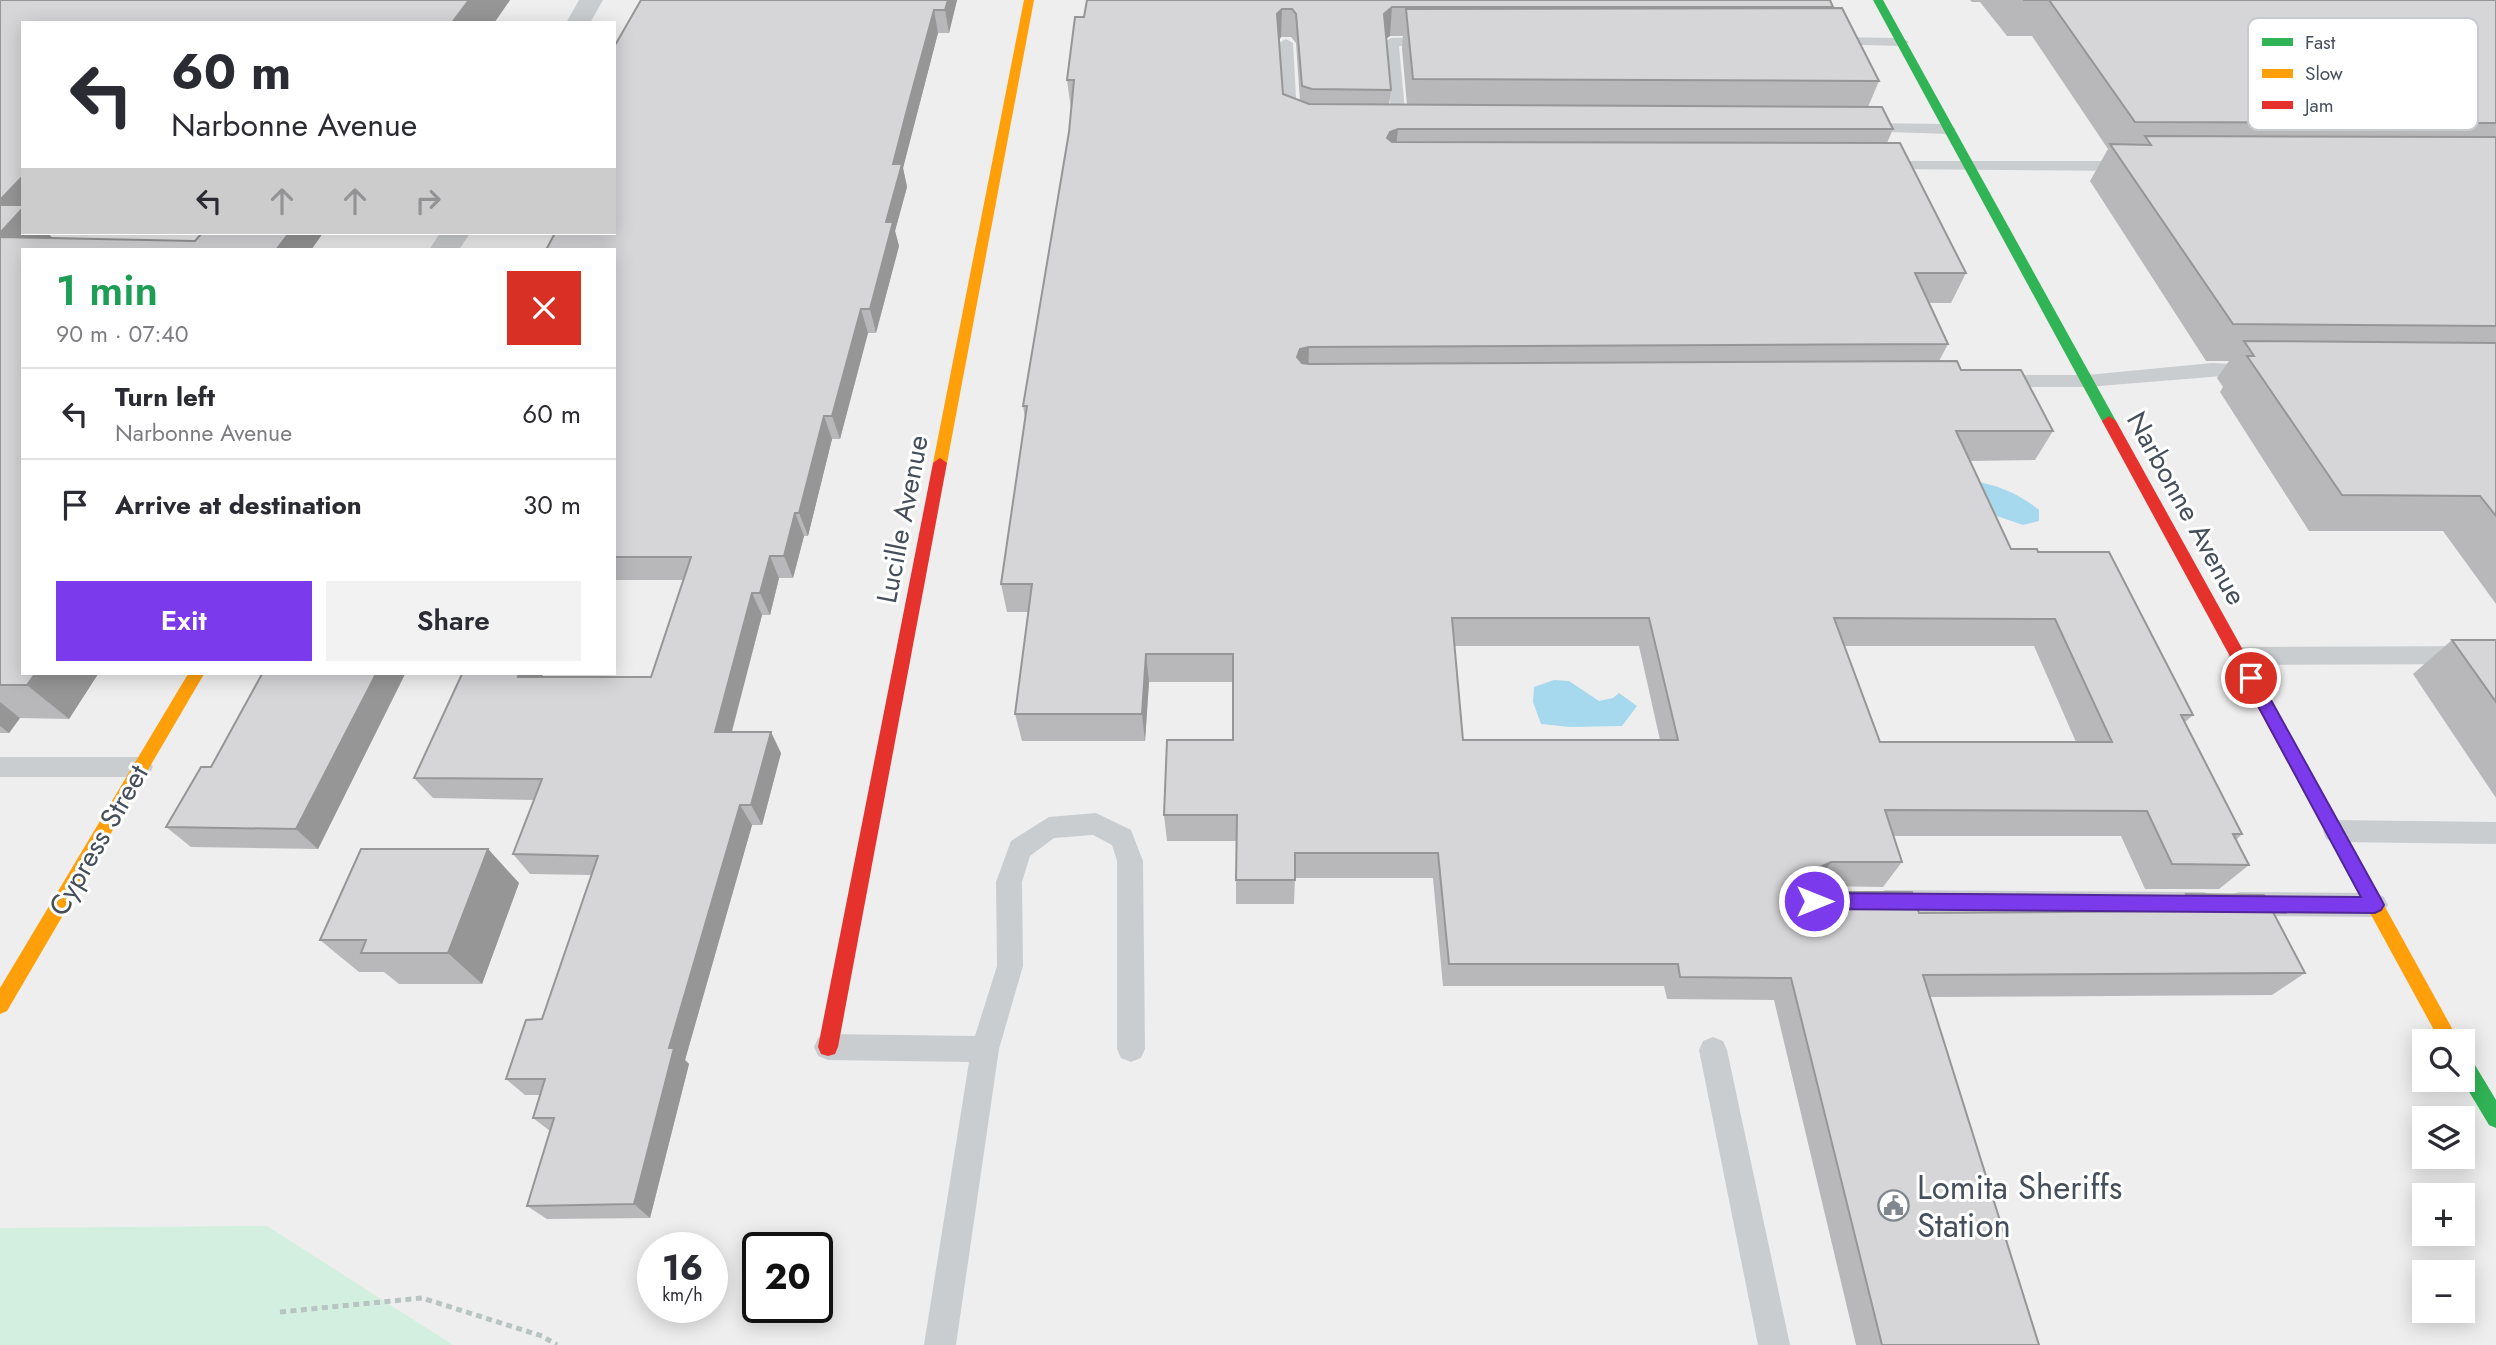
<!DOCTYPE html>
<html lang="en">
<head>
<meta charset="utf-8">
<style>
	:root { --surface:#fff; --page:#f2f2f3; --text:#2b2b33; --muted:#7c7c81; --line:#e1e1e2; --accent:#7c3aed }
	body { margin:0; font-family:Jost,sans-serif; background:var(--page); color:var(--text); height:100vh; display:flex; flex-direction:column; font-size:26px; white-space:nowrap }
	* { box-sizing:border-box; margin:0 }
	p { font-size:23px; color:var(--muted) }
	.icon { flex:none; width:38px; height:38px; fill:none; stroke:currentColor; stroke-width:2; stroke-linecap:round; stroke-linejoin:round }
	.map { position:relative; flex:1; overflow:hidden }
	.side { position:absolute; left:21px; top:248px; width:595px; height:427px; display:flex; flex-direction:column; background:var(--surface); border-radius:0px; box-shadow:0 4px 18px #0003 }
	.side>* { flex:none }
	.top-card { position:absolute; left:21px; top:21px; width:595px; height:214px; border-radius:0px; box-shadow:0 4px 18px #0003; background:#fff; color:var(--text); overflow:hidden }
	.fabs { position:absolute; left:2412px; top:1029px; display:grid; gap:14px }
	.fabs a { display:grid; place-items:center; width:63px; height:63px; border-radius:0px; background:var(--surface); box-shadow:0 4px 18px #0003; font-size:35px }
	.speed { position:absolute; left:637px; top:1232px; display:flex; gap:14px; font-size:35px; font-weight:700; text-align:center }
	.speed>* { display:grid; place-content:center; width:91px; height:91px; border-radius:50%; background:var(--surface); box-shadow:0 4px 18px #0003; line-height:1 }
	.speed small { font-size:18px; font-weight:400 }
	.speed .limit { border:4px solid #111; border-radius:10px; background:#fff; color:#111 }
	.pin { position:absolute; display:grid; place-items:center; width:60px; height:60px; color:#fff; margin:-30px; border:4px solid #fff; border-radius:50%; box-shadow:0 2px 7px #0007 }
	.me { position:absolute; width:77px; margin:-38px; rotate:90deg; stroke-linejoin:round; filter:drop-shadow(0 0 5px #0008) }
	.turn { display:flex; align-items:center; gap:24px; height:147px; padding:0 35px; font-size:32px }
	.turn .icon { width:91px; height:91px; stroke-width:2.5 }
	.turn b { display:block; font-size:49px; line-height:60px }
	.lanes { display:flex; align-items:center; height:66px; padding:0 35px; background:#0003; justify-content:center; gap:35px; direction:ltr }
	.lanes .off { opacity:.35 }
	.round { display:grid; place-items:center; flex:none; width:74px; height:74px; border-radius:0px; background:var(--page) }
	.summary { display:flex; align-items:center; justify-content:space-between; height:119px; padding:0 35px }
	h1 { font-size:42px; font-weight:600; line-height:52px; color:#1e9e55 }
	.primary-button { display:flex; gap:14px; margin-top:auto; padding:14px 35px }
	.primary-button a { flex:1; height:80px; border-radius:0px; background:var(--accent); color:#fff; font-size:28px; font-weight:600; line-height:80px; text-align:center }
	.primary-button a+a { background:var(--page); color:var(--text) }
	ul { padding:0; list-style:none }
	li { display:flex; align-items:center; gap:21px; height:91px; padding:0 35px; border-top:2px solid var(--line) }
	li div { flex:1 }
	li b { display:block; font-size:26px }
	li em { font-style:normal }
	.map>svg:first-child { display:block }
</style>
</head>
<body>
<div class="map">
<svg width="2496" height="1345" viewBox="0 0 2496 1345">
	<rect width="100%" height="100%" fill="#efeeee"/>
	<!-- green -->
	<polygon fill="#d2efdf" points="267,1226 453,1345 0,1345 0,1228"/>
	<!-- water -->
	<g fill="#a6d9ee">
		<path d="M1970,481c26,3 48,12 69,29v11l-16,4 -35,-12z"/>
		<polygon points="1554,680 1569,681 1599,701 1613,698 1619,693 1637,706 1622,726 1570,727 1541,724 1533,702 1534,687"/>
	</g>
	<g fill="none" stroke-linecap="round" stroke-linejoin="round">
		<!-- path -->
		<polyline stroke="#b7c4c1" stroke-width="5" stroke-dasharray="6 4.5" stroke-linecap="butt" points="280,1312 422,1298 542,1336 557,1345"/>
		<!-- lane -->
		<g fill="#cacdcf" fill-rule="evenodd">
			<polygon points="1433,37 1438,38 1440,41 1438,44 1399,46 1406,122 1414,127 1406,132 1393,130 1384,42 1391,38"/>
			<polygon points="1828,37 1902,38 1909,42 1902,46 1823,44 1821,41"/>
			<polygon points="1286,39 1293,43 1297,115 1303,122 1295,127 1289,125 1281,116 1279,43"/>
			<polygon points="1864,123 1948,124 1956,129 1948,134 1858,131 1856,128 1858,125"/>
			<polygon points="1883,161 2129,161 2137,166 2129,171 1877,169 1875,166"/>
			<polygon points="2212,363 2260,365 2262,369 2260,373 2087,387 1997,387 1990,386 1987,381 1990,376 1997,375 2087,375"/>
			<polygon points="2496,646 2496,664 2239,665 2231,662 2228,656 2231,650 2239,647"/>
			<polygon points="0,757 141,757 149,760 153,767 149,774 141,777 0,777"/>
			<polygon points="1096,813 1131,830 1143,861 1145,1049 1141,1058 1131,1062 1121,1058 1117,1049 1117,861 1112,845 1093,835 1054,838 1030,856 1022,882 1023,966 999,1049 956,1345 924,1345 969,1062 828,1060 818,1056 814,1047 818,1038 828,1034 975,1036 997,966 996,882 1011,841 1049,817"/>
			<polygon points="2335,820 2496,822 2496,844 2335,842 2326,839 2323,831 2326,823"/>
			<polygon points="1885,890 2204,892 2213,896 2217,904 2213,912 2204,916 1885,914 1876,910 1872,902 1876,894"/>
			<polygon points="2238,892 2375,893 2384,897 2388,905 2384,913 2375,917 2238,916 2229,912 2225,904 2229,896"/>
			<polygon points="1713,1037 1723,1041 1727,1050 1790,1345 1758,1345 1699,1050 1703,1041"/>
		</g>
		<!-- street -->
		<g fill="#cacdcf" fill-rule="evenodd">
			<polygon points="579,0 603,0 590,23 566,23"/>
			<polygon points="440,233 470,233 459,250 429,250"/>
		</g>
		<!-- fast -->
		<g fill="#30b455" fill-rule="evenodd">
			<polygon points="1873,0 1883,0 2116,421 2114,424 2104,424 2102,421"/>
			<polygon points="2462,1053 2469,1055 2496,1100 2496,1128 2489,1125 2462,1080"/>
		</g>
		<!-- slow -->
		<g fill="#ff9f0a" fill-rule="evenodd">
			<polygon points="1024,0 1034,0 947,463 940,468 933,463"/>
			<polygon points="188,674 204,674 7,1011 0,1014 0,988"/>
			<polygon points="2283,731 2289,733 2459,1041 2440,1041 2277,743 2275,738 2277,733"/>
		</g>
		<!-- jam -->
		<g fill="#e5322d" fill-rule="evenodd">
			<polygon points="2109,416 2116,421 2289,733 2291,738 2289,743 2283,745 2277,743 2102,421"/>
			<polygon points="940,458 947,463 838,1047 835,1054 828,1056 821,1054 818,1047 933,463"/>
		</g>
	</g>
	<!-- wall -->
	<g fill="#b8b8ba" fill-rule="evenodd">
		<polygon points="0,0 510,0 494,23 23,23 23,233 48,233 52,238 195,241 202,233 323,233 311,250 23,250 23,674 98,674 69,719 20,718 9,733 0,733"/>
		<polygon points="957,0 949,33 938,33 914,125 903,168 907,187 895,231 899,246 876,333 868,333 840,439 832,439 808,536 804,536 793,578 779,578 770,615 762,615 732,732 781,753 762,825 752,825 685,1060 689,1064 650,1218 547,1219 527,1206 550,1131 533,1118 540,1095 525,1095 506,1079 542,1019 592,875 530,874 513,854 534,800 433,798 414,778 462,674 543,674 542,677 651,677 684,580 614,580 614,250 554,234 553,233 614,233 614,47"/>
		<path d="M1087,0l746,7v1l46,73 -11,26 25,22 -6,14 79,130 -15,30h-22l19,41 -9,17 22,9 92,61 -18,29 -65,1 41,88 27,3 155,163 -8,7 57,112 -6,6 13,25 -30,24h-74l-24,-53h-228l9,26 -19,25 -62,-1 10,6 88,21 247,-2 20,-17 119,79 -33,22 -342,2 109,348h-183l-82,-345 -107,-1 -3,-13h-221l-10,-108h-138l-1,26h-58v-63h-69l-3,-26 69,-75v-58h-84l-4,59h-123l-7,-27 13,-102h-21l-6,-28 24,-166 -2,-12 46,-274 2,-23 -4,-29 17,-63zM1390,36h13l-1,13 5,56h-18l2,-15 -5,-51zM1281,37h10l5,6 4,58 -17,-7 -4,-54zM1454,646h185l21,94h-197zM1844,646h190l42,96h-196z"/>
		<polygon points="1970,0 2496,0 2496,604 2443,531 2309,531 2220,392 2223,387 2217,378 2229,361 2206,361 2090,181 2108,149 2032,36 2007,36 1980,2 1972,2"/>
		<polygon points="2452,640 2496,640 2496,798 2413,674"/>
		<polygon points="262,674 405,674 318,849 191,847 166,827 211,767"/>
		<polygon points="488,849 519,883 482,984 399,984 384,972 359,972 320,940"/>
	</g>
	<!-- shaded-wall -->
	<g fill="#969697">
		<polygon points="469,0 510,0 494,23 455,23 454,20"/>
		<polygon points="948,0 957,0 949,33 945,10"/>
		<polygon points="1392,7 1390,36 1381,42 1384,14"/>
		<polygon points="1282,9 1281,37 1276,43 1277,14"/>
		<polygon points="934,10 938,33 903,168 907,187 895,231 899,246 876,333 870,309 886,222 893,164 909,102"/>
		<polygon points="1398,129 1395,158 1387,138 1390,132"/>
		<polygon points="23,176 23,233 48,233 56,242 0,242 0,200"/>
		<polygon points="273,233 323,233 311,250 276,250"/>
		<polygon points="861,309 868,333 840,439 832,416"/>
		<polygon points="1309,347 1308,376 1297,357 1300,349"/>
		<polygon points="824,416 832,439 808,536 799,513"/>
		<polygon points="795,513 804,536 793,578 784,556"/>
		<polygon points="770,556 779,578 770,615 760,593"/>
		<polygon points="752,593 762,615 726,753 715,732"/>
		<polygon points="1146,654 1149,682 1145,741 1142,714"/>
		<polygon points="35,674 98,674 69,719 27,685"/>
		<polygon points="376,674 405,674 318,849 296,829"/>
		<polygon points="519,674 543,674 533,698 518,677"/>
		<polygon points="0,702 20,718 9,733 0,726"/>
		<polygon points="771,732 781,753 762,825 751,805"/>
		<polygon points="740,805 752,825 685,1060 689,1064 650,1218 634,1204 669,1048"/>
		<polygon points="488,849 519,883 482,984 448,953"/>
		<polygon points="1831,862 1814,886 1803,892 1820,867"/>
	</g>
	<!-- building -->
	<g fill="#d6d6d8" stroke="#969697" stroke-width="2" fill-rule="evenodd">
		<polygon points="0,0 469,0 454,20 473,20 471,23 23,23 23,176 0,200"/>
		<polygon points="641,0 948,0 945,10 934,10 909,102 893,164 902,164 886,222 893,222 870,309 861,309 832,416 824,416 799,513 795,513 784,556 770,556 760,593 752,593 715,732 771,732 751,805 740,805 669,1048 674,1048 634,1204 527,1206 554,1118 533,1118 545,1079 506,1079 526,1020 542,1019 598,856 513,854 542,779 414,778 462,674 519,674 518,677 651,677 691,557 614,557 614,250 546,250 555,233 614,233 614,47"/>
		<path d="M1087,0h743l3,7h-441l-8,7 7,76 -79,-1 -10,-3 -6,-72 -4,-5h-10l-5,5 6,80 26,10 573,3 11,22h-495l-8,3 -3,6 5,4 508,1 66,130h-51l33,71 -639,3 -9,2 -3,8 5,6 7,1 648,-3 4,9h60l32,61h-97l55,118h26l1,3h71l84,163h-12l61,119h-9l16,31 -77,-1 -25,-53 -262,-1 17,52h-71l-11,5 -4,11 5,9 10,5h81l7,21 275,-2 -8,-17 78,1 41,78 -382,2 116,370h-157l-91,-367 -111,-1 -2,-13h-229l-11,-111h-143v27h-59l1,-65h-73l3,-75h66v-86h-87l-4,60h-127l17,-130h-31l26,-178h-4l46,-274 5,-52h-7l8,-63h9zM1452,618h197l29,122h-215zM1834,618l221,1 57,123h-232z"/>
		<polygon points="2023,0 2496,0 2496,123 2135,122 2049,0"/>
		<polygon points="1842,8 1879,81 1413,79 1406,9"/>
		<polygon points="2145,136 2496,137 2496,326 2233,324 2110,144 2151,145"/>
		<polygon points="0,205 23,205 23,208 0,233"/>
		<polygon points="202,233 289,233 276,250 23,250 23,674 35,674 27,685 0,685 0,237 195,241"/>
		<polygon points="2244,341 2496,343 2496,516 2480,496 2342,495 2247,356 2254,356"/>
		<polygon points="2452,640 2496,640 2496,702"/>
		<polygon points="262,674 376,674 296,829 166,827 201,767 211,767"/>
		<polygon points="361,849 488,849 448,953 361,953 366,940 320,940"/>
	</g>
	<!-- route -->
	<polygon fill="#7c3aed" stroke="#51269a" stroke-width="2" points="2251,671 2256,673 2381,899 2384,905 2381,910 2375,913 1814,909 1808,907 1805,901 1808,895 1814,893 2361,897 2243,678"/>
	<!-- icons -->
	<defs>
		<symbol id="civic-ring" viewBox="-11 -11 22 22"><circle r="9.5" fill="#fff" stroke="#80878e" stroke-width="1.5"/><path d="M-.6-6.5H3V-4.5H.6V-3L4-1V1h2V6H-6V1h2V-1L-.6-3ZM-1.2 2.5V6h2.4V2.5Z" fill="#80878e"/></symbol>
	</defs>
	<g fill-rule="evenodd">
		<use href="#civic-ring" x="1876" y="1188" width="35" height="35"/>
	</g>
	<g text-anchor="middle" stroke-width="6" stroke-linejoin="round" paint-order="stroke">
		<!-- street labels -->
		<g font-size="28" fill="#454f5b" stroke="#fff">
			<text transform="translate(2187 508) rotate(61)" y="10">Narbonne Avenue</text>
			<text transform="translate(902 519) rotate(-79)" y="10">Lucille Avenue</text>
			<text transform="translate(98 840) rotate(-60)" y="10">Cypress Street</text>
		</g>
		<!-- near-poi labels -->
		<g font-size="33" fill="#454f5b" stroke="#fff" text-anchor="start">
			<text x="1917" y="1199">Lomita Sheriffs<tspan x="1917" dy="38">Station</tspan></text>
		</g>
	</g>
	<!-- legend -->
	<rect x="2248" y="18" width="230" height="112" rx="10" fill="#fff" stroke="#c7cace" stroke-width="2"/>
	<rect x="2262" y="38" width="31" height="8" fill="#30b455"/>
	<rect x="2262" y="69" width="31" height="9" fill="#ff9f0a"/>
	<rect x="2262" y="101" width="31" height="8" fill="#e5322d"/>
	<g font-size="19" fill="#454f5b">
		<text x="2305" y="49">Fast</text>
		<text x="2305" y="80">Slow</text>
		<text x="2305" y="112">Jam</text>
	</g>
</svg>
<div class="fabs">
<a><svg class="icon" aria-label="search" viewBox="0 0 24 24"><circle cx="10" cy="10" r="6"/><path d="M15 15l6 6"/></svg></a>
<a><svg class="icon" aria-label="layers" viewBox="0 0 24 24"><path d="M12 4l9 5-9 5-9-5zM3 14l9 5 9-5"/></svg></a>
<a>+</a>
<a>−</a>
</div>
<div class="speed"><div>16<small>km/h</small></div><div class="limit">20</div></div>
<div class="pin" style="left:2251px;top:678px;background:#d93025"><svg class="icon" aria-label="arrive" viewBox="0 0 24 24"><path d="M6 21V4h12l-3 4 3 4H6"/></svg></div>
<svg class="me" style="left:1814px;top:901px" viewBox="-20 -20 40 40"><circle r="17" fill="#7c3aed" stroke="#fff" stroke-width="3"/><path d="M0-11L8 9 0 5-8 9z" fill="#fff"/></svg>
<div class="top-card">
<div class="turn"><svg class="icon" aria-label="left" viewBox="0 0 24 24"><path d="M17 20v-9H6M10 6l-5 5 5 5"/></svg><div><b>60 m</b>Narbonne Avenue</div></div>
<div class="lanes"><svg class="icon" aria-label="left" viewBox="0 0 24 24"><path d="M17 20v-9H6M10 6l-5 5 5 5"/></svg><svg class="icon off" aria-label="ahead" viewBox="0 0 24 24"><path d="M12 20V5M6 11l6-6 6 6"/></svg><svg class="icon off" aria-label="ahead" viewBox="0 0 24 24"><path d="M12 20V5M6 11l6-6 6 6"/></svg><svg class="icon off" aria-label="right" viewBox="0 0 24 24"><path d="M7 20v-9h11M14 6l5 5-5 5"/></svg></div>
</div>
<section class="side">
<div class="summary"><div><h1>1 min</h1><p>90 m · 07:40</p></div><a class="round" style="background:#d93025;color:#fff"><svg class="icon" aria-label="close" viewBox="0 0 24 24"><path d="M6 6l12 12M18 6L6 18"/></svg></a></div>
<ul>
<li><svg class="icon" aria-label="left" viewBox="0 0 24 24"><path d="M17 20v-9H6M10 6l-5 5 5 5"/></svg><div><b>Turn left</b><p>Narbonne Avenue</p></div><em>60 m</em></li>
<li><svg class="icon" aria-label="arrive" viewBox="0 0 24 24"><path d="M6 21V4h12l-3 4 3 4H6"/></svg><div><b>Arrive at destination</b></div><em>30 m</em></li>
</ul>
<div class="primary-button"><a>Exit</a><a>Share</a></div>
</section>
</div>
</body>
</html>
